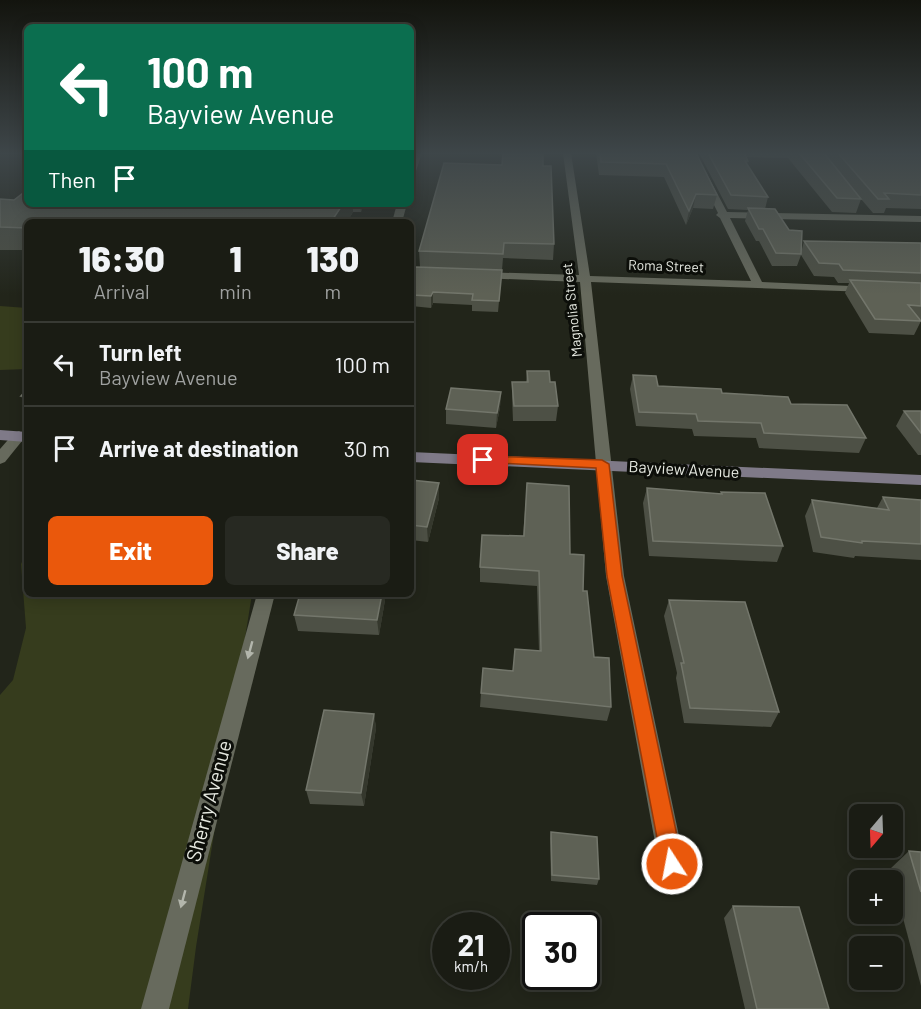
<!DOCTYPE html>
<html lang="en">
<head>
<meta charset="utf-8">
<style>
	:root { --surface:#1a1c14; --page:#272922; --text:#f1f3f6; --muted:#9fa1a0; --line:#383a34; --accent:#ea580c }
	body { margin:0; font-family:Barlow,sans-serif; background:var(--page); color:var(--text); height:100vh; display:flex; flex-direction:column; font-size:22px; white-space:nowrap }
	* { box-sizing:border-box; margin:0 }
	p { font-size:20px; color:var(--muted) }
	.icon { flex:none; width:33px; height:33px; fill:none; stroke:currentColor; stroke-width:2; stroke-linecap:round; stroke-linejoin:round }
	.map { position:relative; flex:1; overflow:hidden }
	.drawer { position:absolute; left:24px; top:219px; width:390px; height:378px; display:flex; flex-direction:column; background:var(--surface); border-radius:9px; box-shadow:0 3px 15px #0003,0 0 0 2px var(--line) }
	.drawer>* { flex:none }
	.banner { position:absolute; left:24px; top:24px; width:390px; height:183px; border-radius:9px; box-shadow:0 3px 15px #0003,0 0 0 2px var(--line); background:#0b6e4f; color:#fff; overflow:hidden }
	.needle { width:39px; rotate:199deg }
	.controls { position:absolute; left:849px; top:804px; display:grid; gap:12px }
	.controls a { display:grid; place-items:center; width:54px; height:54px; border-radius:9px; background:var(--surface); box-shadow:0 3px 15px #0003,0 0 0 2px var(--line); font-size:30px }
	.speed { position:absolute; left:432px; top:912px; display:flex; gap:12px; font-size:30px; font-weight:700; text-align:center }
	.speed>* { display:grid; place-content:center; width:78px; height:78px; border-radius:50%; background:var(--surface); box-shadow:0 3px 15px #0003,0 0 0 2px var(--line); line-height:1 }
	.speed small { font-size:15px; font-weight:400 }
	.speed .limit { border:3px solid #111; border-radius:9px; background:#fff; color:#111 }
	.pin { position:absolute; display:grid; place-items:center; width:51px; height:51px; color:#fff; margin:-26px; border-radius:12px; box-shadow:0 3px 9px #0006 }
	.me { position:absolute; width:66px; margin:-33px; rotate:349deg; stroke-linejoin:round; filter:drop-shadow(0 0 4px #0008) }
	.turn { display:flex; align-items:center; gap:21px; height:126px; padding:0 24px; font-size:27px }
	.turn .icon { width:78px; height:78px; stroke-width:2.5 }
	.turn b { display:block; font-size:42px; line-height:51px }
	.then { display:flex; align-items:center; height:57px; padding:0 24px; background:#0003; gap:12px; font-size:22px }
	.eta { display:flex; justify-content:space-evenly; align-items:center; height:102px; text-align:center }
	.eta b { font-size:36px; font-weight:800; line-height:42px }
	.primary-button { display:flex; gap:12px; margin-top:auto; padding:12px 24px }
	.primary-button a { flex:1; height:69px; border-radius:9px; background:var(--accent); color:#fff; font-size:24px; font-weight:800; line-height:69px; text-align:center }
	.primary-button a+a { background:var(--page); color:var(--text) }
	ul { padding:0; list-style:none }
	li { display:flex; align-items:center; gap:18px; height:84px; padding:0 24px; border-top:2px solid var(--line) }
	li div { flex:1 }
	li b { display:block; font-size:22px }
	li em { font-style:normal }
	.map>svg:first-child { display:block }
</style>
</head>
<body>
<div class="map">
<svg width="921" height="1009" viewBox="0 0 921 1009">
	<rect width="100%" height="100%" fill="#22251a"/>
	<!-- green -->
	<g fill="#363c1d">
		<polygon points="0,306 27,308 27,369 0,370"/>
		<polygon points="27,551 27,594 252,594 196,947 188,1009 0,1009 0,695 13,680 26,628 21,564"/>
	</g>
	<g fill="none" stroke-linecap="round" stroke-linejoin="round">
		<!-- minor -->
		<g fill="#676a5d" fill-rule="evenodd">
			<polygon points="414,153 422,153 415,174 411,177 411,162"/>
			<polygon points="563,153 571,153 590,276 751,281 720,218 716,215 718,213 688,153 696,153 727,212 921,216 921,222 730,218 762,282 873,287 875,289 869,292 591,282 624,576 685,864 681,873 672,877 663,873 659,864 606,576 580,282 481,278 476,275 481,272 579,275"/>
			<polygon points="397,204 407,204 402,222 392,222"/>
			<polygon points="19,431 26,436 5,462 0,464 0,449 14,433"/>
			<polygon points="257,594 275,594 169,1009 141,1009"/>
		</g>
		<!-- secondary -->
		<g fill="#7f7a88" fill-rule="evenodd">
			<polygon points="0,430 27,432 27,442 0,440"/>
			<polygon points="411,452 921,475 921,485 411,462"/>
		</g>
	</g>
	<!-- wall -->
	<g fill="#4d5045">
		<polygon points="596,153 696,153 717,195 713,209 693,208 686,225 664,177 599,175"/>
		<polygon points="699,153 921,153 921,209 886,208 884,213 873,213 861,199 856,213 832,212 788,158 746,157 748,161 747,164 768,197 765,209 802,249 804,241 921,243 921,319 920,319 921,321 914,335 869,333 845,293 849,283 838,283 834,277 814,276 801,255 797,266 772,266 759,241 756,241 745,221 748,210 728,209"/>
		<polygon points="543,166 554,244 553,260 503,258 502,270 453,268 502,270 498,312 472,311 472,305 433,303 431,308 411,306 411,276 420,267 419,251"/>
		<polygon points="0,199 27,204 364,204 361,212 353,212 347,222 27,222 27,250 0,250"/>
		<polygon points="527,371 550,382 558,406 556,421 513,421 512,397 512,382 526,382"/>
		<polygon points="633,375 658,386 722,393 791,404 866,438 859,453 759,448 756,438 694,436 692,429 636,426 630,389"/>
		<polygon points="27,389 27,408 21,396"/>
		<polygon points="501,392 500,407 496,428 446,424 446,409"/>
		<polygon points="904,411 921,411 921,455 918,455 896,426"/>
		<polygon points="411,480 439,483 439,498 428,542 411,540"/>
		<polygon points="647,488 721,494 721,492 783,546 777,562 649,556 643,503"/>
		<polygon points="526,497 570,554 583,591 594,657 611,707 607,721 480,707 481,693 513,671 539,651 537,586 480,582 480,567 523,536"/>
		<polygon points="883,497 921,500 921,560 855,556 854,558 813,552 805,516 812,500 877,508"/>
		<polygon points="385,600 379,635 298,631 294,615"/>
		<polygon points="669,600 779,712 771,727 684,723 676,678 677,673 664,616"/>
		<polygon points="374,714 376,728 364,806 310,804 306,790"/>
		<polygon points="551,832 599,879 597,885 551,881 550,838"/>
		<polygon points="909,851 921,852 921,986 890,869"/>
		<polygon points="733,906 829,1009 745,1009 724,918"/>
	</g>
	<!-- shaded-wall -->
	<g fill="#35382d">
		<polygon points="696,194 693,208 686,225 689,211"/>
		<polygon points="343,204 353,204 353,212 347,222 331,222"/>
		<polygon points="360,204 364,204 361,212"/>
		<polygon points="433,292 433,303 431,308 431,296"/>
		<polygon points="501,392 500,407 496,428 497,413"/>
		<polygon points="439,483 439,498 428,542 427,527"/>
		<polygon points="382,594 384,594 385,600 379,635 377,620"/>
		<polygon points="374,714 376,728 364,806 361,793"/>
	</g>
	<!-- building -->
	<g fill="#5e6155" stroke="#73766b" stroke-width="1.5">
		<polygon points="503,153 543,153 543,166 551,166 554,244 504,243 503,254 419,251 444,163 502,165"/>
		<polygon points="600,153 696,153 717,195 696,194 689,211 666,164 601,162"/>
		<polygon points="708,153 744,153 748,161 745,161 768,197 731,195"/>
		<polygon points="799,153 824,153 861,199 837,198"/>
		<polygon points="838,153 921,153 921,195 884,193 889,199 878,199"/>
		<polygon points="27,190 27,204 343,204 331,222 27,222 27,228 0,227 0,199 14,200"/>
		<polygon points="748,208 775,209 789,230 802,231 801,254 776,253 763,229 759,229"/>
		<polygon points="804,241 921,243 921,273 843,270 839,264 819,263"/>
		<polygon points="416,267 502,270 499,301 472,300 473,294 433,292 431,296 411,295 411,276"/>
		<polygon points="850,280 921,283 921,306 908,305 921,321 875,319"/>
		<polygon points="527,371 549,371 550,382 555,382 558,406 514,406 512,382 528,382"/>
		<polygon points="633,375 656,376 658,386 721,389 722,393 788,397 791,404 847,405 866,438 764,433 761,423 698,421 696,414 639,412"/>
		<polygon points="451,388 501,392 497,413 446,409"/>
		<polygon points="27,389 27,396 21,396"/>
		<polygon points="904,411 921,411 921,433"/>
		<polygon points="411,480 439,483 427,527 411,525"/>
		<polygon points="527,483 569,486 570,554 584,555 583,591 587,591 594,657 609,658 611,707 481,693 483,668 513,671 515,649 541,651 539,571 480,567 482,535 524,536"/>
		<polygon points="647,488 722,494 721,492 765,493 783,546 653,541"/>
		<polygon points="883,497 921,500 921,544 862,541 862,543 821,537 812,500 889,510"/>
		<polygon points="300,594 382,594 377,620 294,615"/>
		<polygon points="669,600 745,602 779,712 690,708 681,663 684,663"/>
		<polygon points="324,710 374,714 361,793 306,790"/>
		<polygon points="551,832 597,837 599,879 552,875"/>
		<polygon points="909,851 921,852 921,892"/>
		<polygon points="733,906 799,907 829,1009 757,1009"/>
	</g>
	<!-- one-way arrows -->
	<defs><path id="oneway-solid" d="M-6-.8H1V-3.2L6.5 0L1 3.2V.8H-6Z" transform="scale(1.5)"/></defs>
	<g fill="#b3b6ac">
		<use href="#oneway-solid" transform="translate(250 650) rotate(105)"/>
		<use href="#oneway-solid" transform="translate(183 899) rotate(105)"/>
	</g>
	<!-- sky -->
	<linearGradient id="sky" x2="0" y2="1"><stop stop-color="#13140e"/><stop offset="0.52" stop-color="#3e4649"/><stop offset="1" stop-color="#3e4649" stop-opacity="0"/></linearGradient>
	<rect width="921" height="295" fill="url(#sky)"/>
	<!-- route -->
	<polygon fill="#ea580c" stroke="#983908" stroke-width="1.5" points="483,456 602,460 609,464 622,576 683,864 680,872 672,875 665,872 662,864 607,576 596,468 478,462 476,460"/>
	<g text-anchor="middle" stroke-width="6" stroke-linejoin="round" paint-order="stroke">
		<!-- far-street labels -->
		<g font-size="14" fill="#e5e8e0" stroke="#0c0e09">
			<text transform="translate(666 266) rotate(2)" y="5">Roma Street</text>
			<text transform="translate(572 310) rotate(-96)" y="5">Magnolia Street</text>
		</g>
		<!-- street labels -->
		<g font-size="16" fill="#e5e8e0" stroke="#0c0e09">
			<text transform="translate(684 469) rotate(3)" y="6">Bayview Avenue</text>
		</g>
		<!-- near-street labels -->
		<g font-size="20" fill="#e5e8e0" stroke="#0c0e09">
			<text transform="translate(209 801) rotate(-75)" y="7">Sherry Avenue</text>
		</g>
	</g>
</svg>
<div class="controls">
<a><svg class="needle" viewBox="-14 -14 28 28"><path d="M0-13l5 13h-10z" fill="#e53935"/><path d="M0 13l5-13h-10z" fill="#9fa1a0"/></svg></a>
<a>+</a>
<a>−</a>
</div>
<div class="speed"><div>21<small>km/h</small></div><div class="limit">30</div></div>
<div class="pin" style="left:483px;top:460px;background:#d93025"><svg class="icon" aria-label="arrive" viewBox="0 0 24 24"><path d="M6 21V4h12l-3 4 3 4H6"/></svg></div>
<svg class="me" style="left:672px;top:864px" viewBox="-20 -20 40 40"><circle r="17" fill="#ea580c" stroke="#fff" stroke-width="3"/><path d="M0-11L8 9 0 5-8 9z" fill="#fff"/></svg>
<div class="banner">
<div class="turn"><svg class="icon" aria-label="left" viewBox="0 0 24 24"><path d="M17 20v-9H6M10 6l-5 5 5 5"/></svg><div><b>100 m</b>Bayview Avenue</div></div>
<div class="then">Then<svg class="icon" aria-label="arrive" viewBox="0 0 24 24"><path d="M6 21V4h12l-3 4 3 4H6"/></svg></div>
</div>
<section class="drawer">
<div class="eta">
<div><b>16:30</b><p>Arrival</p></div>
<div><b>1</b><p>min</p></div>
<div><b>130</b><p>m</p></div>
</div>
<ul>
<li><svg class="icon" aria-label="left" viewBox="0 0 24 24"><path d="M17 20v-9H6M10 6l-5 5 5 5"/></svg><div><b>Turn left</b><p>Bayview Avenue</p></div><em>100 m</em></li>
<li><svg class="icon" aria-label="arrive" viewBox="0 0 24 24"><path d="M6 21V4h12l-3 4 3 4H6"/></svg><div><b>Arrive at destination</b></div><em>30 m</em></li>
</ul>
<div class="primary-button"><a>Exit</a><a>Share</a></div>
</section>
</div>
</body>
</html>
